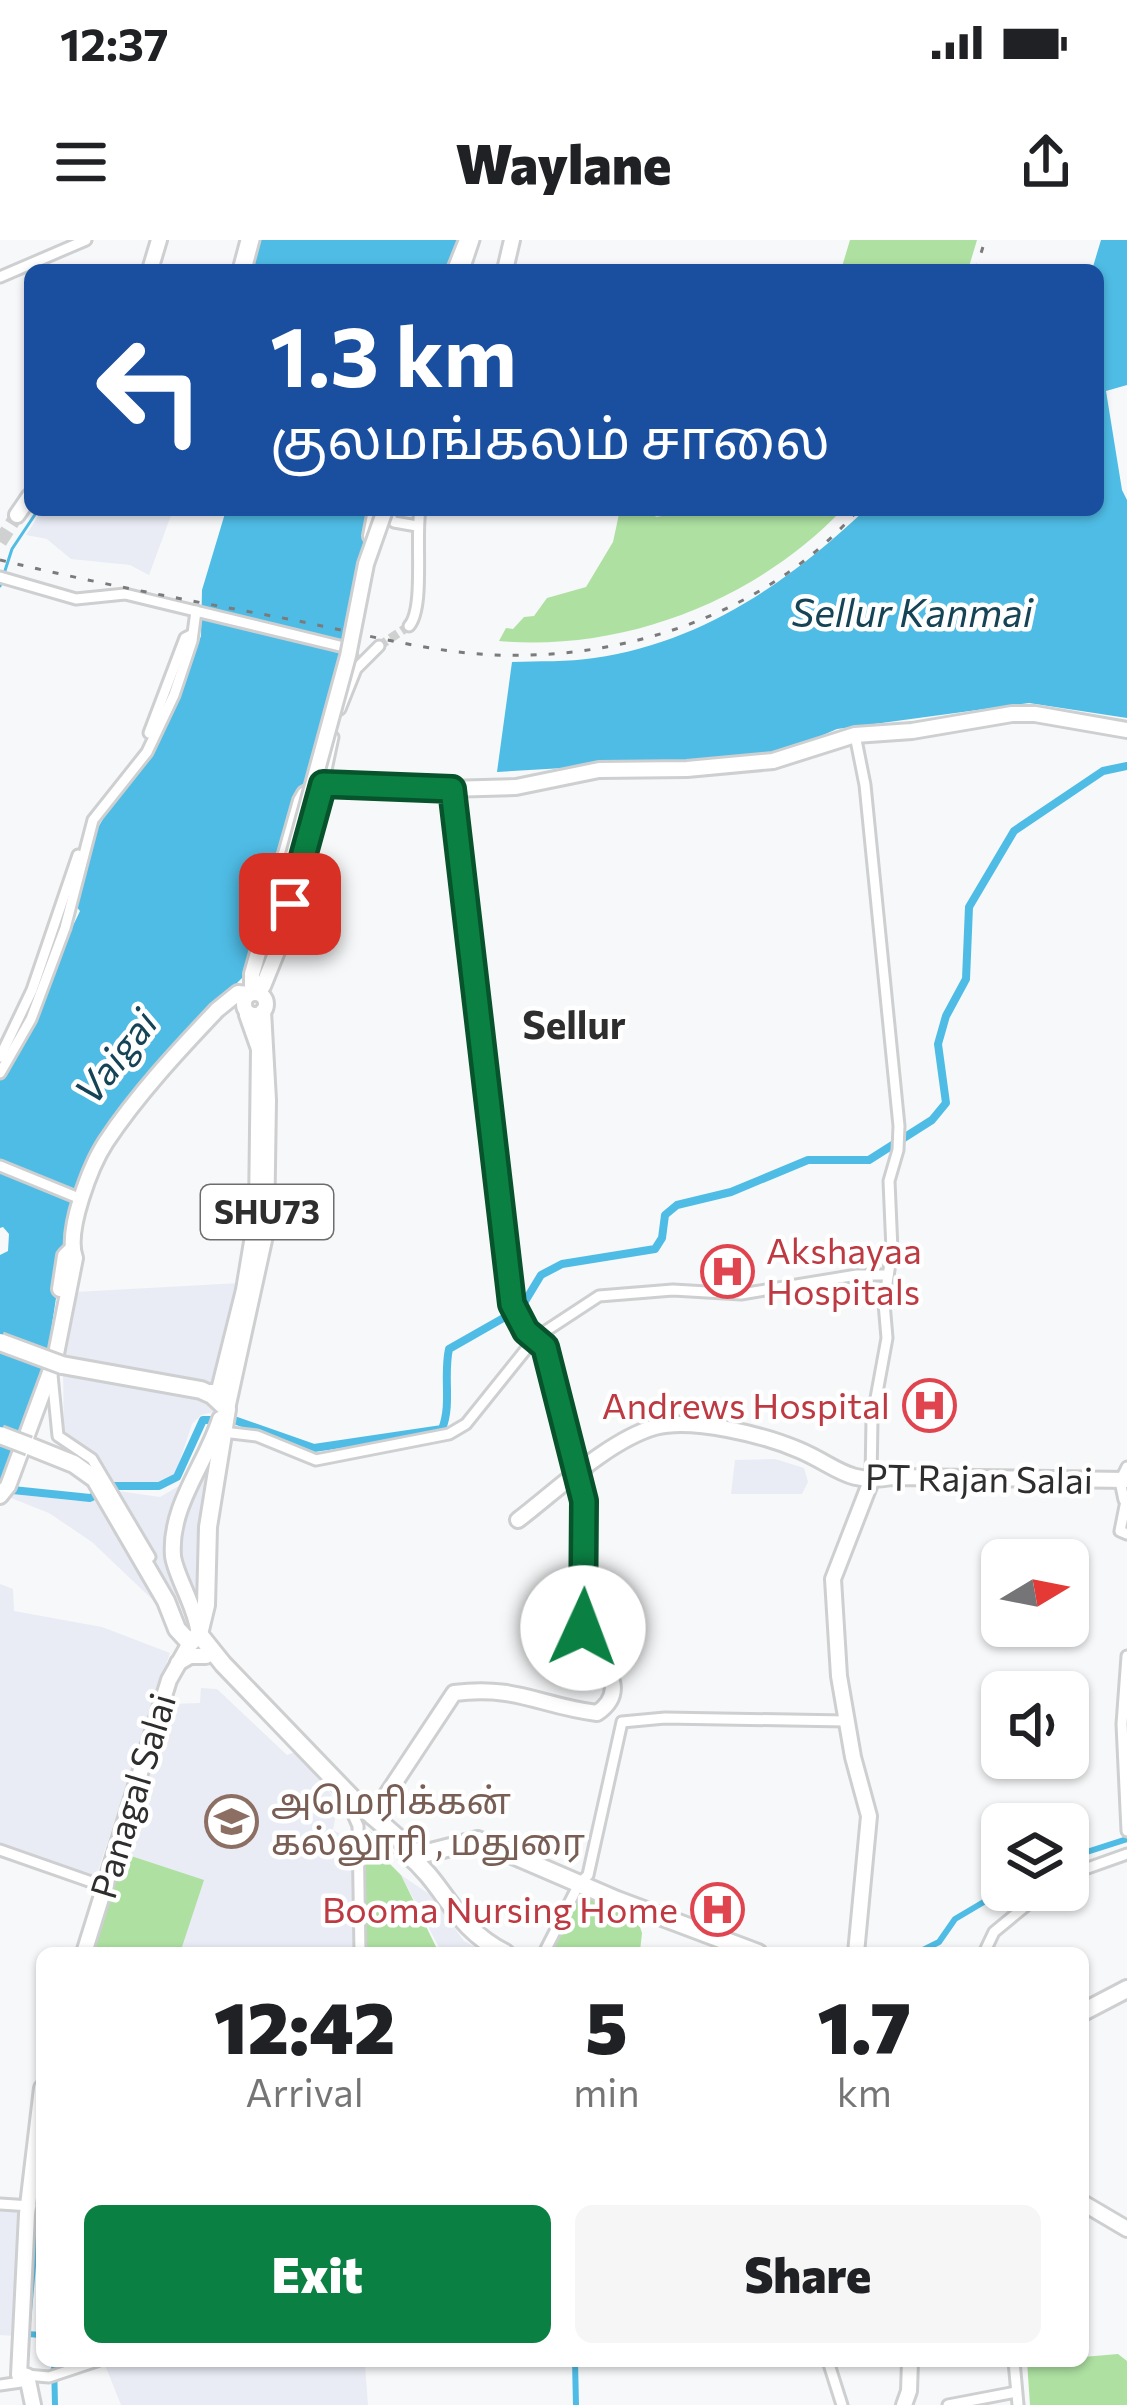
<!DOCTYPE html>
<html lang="en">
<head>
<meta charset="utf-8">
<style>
	:root { --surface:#fff; --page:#f6f6f6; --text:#202124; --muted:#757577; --accent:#0b8043 }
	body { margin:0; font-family:Commissioner,"Noto Sans Tamil",sans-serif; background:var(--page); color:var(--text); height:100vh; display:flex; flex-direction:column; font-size:45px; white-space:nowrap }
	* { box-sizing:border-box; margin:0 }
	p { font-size:39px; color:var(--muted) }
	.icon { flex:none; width:66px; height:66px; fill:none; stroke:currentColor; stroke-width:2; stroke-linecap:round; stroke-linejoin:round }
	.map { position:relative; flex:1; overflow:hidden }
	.sheet { position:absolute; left:36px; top:1707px; width:1053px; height:420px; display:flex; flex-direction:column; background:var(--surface); border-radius:18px; box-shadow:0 3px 9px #0004 }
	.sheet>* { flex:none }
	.guide { position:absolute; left:24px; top:24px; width:1080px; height:252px; border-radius:18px; box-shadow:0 3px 9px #0004; background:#1a4fa0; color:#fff; overflow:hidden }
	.needle { width:78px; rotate:80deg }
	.controls { position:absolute; left:981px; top:1299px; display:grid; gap:24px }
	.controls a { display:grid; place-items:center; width:108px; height:108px; border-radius:18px; background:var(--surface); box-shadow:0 3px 9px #0004; font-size:60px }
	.pin { position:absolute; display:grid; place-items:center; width:102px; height:102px; color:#fff; margin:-51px; border-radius:24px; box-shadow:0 6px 18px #0006 }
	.me { position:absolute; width:132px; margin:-66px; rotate:2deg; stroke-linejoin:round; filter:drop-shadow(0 0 9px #0008) }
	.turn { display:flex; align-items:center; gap:42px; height:252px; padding:0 48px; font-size:54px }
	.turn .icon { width:156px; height:156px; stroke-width:2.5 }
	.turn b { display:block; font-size:84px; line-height:102px }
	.eta { display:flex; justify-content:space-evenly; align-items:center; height:204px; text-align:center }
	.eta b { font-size:72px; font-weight:800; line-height:84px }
	.button { display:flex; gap:24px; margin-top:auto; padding:24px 48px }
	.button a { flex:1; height:138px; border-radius:18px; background:var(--accent); color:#fff; font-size:48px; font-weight:800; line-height:138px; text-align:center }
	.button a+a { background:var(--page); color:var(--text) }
	.status { display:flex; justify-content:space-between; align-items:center; height:84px; padding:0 60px; background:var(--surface); direction:ltr }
	.status svg { height:33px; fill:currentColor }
	header { display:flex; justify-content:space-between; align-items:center; height:156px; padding:0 48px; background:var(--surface); font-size:54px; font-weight:800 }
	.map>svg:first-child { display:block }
</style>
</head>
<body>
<div class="status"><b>12:37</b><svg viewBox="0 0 49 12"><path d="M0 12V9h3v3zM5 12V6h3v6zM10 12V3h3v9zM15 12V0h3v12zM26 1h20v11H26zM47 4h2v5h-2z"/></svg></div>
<header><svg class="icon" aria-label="menu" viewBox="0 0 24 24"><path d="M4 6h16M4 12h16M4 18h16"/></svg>Waylane<svg class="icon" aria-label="share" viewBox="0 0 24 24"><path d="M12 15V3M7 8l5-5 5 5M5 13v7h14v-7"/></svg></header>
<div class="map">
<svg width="1127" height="2165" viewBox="0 0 1127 2165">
	<rect width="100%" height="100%" fill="#f7f8f9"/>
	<!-- built -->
	<g fill="#e9ecf5">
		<polygon points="42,270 173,270 149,335 130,325 71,319 47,299 26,295"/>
		<polygon points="240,1043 213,1148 206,1156 214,1172 201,1175 192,1184 175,1235 159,1243 113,1243 91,1212 64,1195 63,1130 75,1052"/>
		<polygon points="215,1198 201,1274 199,1355 195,1356 178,1332 181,1275"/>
		<polygon points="775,1219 804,1228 808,1242 802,1254 731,1254 735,1220"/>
		<polygon points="184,1243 164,1310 184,1362 174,1364 118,1251 160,1257"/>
		<polygon points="12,1254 78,1261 94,1259 157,1358 154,1361 92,1302 49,1273 11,1258"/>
		<polygon points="0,1344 13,1349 14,1371 102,1387 170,1413 96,1637 0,1606"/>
		<polygon points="201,1448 217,1449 287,1515 295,1512 332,1555 321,1564 336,1574 333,1590 353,1600 353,1713 89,1713 166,1470 170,1464 200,1463"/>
		<polygon points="401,1635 429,1654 464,1701 487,1713 442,1713"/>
		<polygon points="0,1967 22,1967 15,2096 0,2095"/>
		<polygon points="112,2121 329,2121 365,2125 368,2165 121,2165 105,2125"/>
	</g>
	<!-- green -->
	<g fill="#ade0a1">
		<polygon points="850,0 977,0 968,30 841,30"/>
		<path d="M631,270h19l6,7 40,-7h146c-86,90 -218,142 -343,131l7,-13 7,1 11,-12 10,-1 13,-18 39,-11 27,-45 6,-28z"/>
		<polygon points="369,1590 394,1613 387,1621 401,1635 439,1713 365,1713 362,1648"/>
		<polygon points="122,1613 204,1640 180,1713 90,1713"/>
		<polygon points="580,1653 635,1672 642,1693 640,1711 554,1713 551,1706"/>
		<polygon points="1118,2114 1127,2121 1127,2165 1030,2165 1027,2121 1083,2121 1083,2117"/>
	</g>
	<!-- water -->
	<g fill="#4fbce5">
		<polygon points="258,0 464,0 451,30 250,30"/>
		<path d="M1101,0h26v145l-21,6 16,99 5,10v218l-98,-15 -192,26 -68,29 -81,8h-90l-101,6 15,-110c27,-1 56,0 82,-4 107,-15 195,-76 271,-148h233v-240h-6z"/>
		<polygon points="226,270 373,270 342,414 248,732 202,778 100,904 82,933 64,1005 45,1131 0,1244 0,1015 8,1011 9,994 3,987 0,988 0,840 24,799 67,689 71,690 80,671 75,665 92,598 103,579 100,574 150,519 149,512 179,456 201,396 202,350"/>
	</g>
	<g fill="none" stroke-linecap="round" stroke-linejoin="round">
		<!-- stream -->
		<polyline stroke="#4fbce5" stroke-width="3" points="0,346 12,309 38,270"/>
		<!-- canal -->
		<g stroke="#4fbce5" stroke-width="6">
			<polyline points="1068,1618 1127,1599"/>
			<polyline points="917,1713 939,1702 955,1679 1004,1650"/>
			<polyline points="42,1924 27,2094 42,2095"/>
			<polyline points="54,2121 55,2165"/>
			<polyline points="575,2121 576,2165"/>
		</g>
		<!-- river -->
		<path stroke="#4fbce5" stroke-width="8" d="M3,1249l87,9 25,-12h44l18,-9 26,-57h31l80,28 128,-19c10,-25 1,-53 7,-80l72,-41 20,-33 21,-11 93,-15 7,-11 3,-23 12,-10 54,-13 77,-32h61l63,-40 14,-17 -8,-59 8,-28 20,-37 3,-72 45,-76 89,-60 24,-5"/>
		<!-- minor-tunnel -->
		<polyline stroke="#cfd0d0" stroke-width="9" stroke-dasharray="9 4.5" stroke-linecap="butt" points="379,406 409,386"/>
		<!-- major-tunnel -->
		<polyline stroke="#cfd0d0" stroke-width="14" stroke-dasharray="14 7" stroke-linecap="butt" points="0,302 17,275"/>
		<defs>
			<g id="minor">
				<polyline points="238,30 246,0"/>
				<polyline points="246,30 254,0"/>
				<polyline points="464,30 474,0"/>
				<polyline points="0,37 86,0"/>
				<polyline points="386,272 394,282 417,286"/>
				<polyline points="0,337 76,359 125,354 348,408 352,416 350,441"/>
				<path d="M409,386c16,-18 6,-88 11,-116"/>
				<polyline points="340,469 356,429 379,406"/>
				<polyline points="149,493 185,398 191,395"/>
				<polyline points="855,495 865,545 899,886 898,910 889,941 892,1010 884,1063 887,1098 872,1180 871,1239"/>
				<polyline points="323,544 333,497"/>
				<polyline points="452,549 512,1064 526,1091 545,1107 578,1234"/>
				<polyline points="0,817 32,750 78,615"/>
				<polyline points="0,833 31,779 65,688 93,580 147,512 174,455 192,401 196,371"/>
				<polyline points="0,926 81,959"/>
				<polyline points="52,1135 58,1196 92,1219 150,1317"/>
				<polyline points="223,1192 257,1196 316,1220 449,1194 466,1184 535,1098 599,1056 673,1050 741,1054 857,1035 888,1035"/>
				<polyline points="1127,1256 1120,1291 1127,1294"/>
				<polyline points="1124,1260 1120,1241 1127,1227"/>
				<polyline points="1127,1416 1122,1484 1127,1591"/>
				<polyline points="346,1559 358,1586 360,1713"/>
				<polyline points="0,1610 100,1645"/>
				<polyline points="1068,1635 1127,1614"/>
				<polyline points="544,1713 579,1644 588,1635 622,1482 665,1478 846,1481"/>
				<polyline points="984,1713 994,1692 1045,1650"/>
				<polyline points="0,1964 31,1966"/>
				<polyline points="828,2121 842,2165"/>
				<polyline points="1014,2121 1018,2165"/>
				<polyline points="26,2135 49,2137 97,2121"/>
				<polyline points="0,2145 21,2142"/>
				<polyline points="948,2165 1016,2152"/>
			</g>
			<g id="major">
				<polyline points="150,30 159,0"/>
				<polyline points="455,30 467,0"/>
				<polyline points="505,30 512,0"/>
				<polyline points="17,275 30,256"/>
				<polyline points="371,296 376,270"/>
				<polyline points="263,746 278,709 323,544"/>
				<polyline points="252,750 252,734 301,561 305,554 323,544 389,545 410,550 516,547 599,530 687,529 773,521 855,495 912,491 1012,474 1035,474 1127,490"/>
				<circle cx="255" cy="764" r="11"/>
				<polyline points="60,1049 65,1016 72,1009"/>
				<polyline points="208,1152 218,1152 220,1146 244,1050 257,972 259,809 247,775"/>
				<polyline points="227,1169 266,991 268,860 263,771"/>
				<path d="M0,1256l8,-10 47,-127 20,-101c-10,-27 16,-93 31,-116 31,-47 73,-92 111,-132l21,-17 11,1"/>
				<path d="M518,1280c38,-29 91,-80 137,-93 37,-10 109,8 144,23 38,16 48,35 93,27l235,3"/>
				<path d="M198,1389c-4,-25 -23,-55 -25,-73 -4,-50 33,-92 47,-137"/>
				<polyline points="178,1423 190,1416 206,1416"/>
				<path d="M372,1577l82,-124c63,-8 86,13 143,20 41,-28 -10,-60 -14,-89 -2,-12 1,-26 1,-38 1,-37 3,-75 -6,-112"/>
				<polyline points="84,1713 169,1440 190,1403"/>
				<polyline points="856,1713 869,1576 853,1517 839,1436 833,1339 871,1241"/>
				<polyline points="1083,1963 1127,1989"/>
				<polyline points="20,2134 27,2136 33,2165"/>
				<polyline points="19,2135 27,1974 42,1848"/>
				<polyline points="904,2165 909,2151 910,2121"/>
			</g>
			<g id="highway">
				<polyline points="62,1125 201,1150 212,1155 227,1169 208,1287 206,1365 199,1394"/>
				<polyline points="29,1206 74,1224 95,1239 166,1361 177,1389 190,1403 199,1394"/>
				<polyline points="199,1394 223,1424 353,1559 413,1611 423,1614 478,1600 617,1660 758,1713"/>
				<path d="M406,1613c41,33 46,73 99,100"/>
				<polyline points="1083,1772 1127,1749"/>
			</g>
		</defs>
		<!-- minor casing -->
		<use href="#minor" stroke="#cecfd0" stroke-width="15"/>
		<!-- major casing -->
		<use href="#major" stroke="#cecfd0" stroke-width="20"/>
		<!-- highway casing -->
		<use href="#highway" stroke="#cecfd0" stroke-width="22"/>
		<!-- minor -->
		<use href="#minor" stroke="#fff" stroke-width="9"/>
		<!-- major -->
		<use href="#major" stroke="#fff" stroke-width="14"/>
		<!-- highway -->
		<use href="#highway" stroke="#fff" stroke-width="16"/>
		<!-- rail -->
		<g stroke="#7b7b7c" stroke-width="3" stroke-dasharray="6 12" stroke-linecap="butt">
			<polyline points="976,30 985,0"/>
			<path d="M0,320c95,23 191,41 288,59 68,13 138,33 207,36 134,5 274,-43 363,-145"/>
		</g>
		<defs>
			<polyline id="major-bridge" points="282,659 348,416 366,324 385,270"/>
			<g id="highway-bridge">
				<polyline points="0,1102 62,1125"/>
				<polyline points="0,1195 29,1206"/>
			</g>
		</defs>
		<!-- major-bridge casing -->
		<use href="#major-bridge" stroke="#cecfd0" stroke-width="20" stroke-linecap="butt"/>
		<!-- highway-bridge casing -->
		<use href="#highway-bridge" stroke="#cecfd0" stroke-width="22" stroke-linecap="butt"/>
		<!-- major-bridge -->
		<use href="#major-bridge" stroke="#fff" stroke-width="14"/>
		<!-- highway-bridge -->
		<use href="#highway-bridge" stroke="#fff" stroke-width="16"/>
	</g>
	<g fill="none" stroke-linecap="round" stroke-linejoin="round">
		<defs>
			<polyline id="route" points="290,664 323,544 452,549 512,1064 526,1091 545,1107 584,1261 583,1388"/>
		</defs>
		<!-- route casing -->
		<use href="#route" stroke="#07532c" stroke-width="30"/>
		<!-- route -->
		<use href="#route" stroke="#0b8043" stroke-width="21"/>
	</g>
	<!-- icons -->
	<defs>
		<symbol id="hospital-ring" viewBox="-11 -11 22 22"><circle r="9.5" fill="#fff" stroke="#e0444e" stroke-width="1.5"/><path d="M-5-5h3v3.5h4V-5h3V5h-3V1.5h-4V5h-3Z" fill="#e0444e"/></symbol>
		<symbol id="university-ring" viewBox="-11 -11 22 22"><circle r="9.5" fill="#fff" stroke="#8d6e63" stroke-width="1.5"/><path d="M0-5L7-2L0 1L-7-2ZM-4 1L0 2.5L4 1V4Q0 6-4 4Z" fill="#8d6e63"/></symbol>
	</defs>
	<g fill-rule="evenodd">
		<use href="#hospital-ring" x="698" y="1002" width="59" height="59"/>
		<use href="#hospital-ring" x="900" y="1136" width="59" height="59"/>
		<use href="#university-ring" x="202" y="1552" width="59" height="59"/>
		<use href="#hospital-ring" x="688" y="1640" width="59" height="59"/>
	</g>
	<g text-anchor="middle" stroke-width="9" stroke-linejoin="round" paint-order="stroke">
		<!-- shield labels -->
		<rect fill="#fff" stroke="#6d6d6d" stroke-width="3" x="201" y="945" width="132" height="54" rx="9"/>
		<g font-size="33" font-weight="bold" fill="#2e2e2e">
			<text x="267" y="984">SHU73</text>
		</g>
		<!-- health labels -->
		<g font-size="36" fill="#be3a42" stroke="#fff" text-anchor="end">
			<text x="766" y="1024" text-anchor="start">Akshayaa<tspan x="766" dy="41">Hospitals</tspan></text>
			<text x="890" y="1179">Andrews Hospital</text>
			<text x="678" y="1683">Booma Nursing Home</text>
		</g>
		<!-- street labels -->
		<g font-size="36" fill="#2e2e2e" stroke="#fff">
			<text transform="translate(979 1239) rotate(1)" y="13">PT Rajan Salai</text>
			<text transform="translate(133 1556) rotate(-73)" y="13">Panagal Salai</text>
		</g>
		<!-- education labels -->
		<g font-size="36" fill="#785e54" stroke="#fff" text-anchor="start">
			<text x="271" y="1574">அமெரிக்கன்<tspan x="271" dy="41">கல்லூரி , மதுரை</tspan></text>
		</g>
		<!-- water labels -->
		<g font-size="39" font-style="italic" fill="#154456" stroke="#fff">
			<text x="912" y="387">Sellur Kanmai</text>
			<text transform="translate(116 817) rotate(-52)" y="14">Vaigai</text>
		</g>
		<!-- neighbourhood labels -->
		<g font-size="39" font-weight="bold" fill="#2e2e2e" stroke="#fff">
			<text x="574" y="799">Sellur</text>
		</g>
	</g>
</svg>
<div class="controls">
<a><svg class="needle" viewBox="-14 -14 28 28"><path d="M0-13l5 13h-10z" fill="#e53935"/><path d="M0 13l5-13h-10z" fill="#757577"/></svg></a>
<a><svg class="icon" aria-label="sound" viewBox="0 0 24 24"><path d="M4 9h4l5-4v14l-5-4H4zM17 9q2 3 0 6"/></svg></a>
<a><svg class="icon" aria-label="layers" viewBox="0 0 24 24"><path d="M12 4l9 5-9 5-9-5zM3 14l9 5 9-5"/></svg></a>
</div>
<div class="pin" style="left:290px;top:664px;background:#d93025"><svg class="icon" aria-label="arrive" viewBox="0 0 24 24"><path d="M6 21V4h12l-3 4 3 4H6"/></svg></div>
<svg class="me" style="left:583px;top:1388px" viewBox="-20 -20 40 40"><circle r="19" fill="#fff"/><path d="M0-13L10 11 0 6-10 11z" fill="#0b8043"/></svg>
<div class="guide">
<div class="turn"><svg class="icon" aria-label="left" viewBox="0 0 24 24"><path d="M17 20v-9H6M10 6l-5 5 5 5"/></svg><div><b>1.3 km</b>குலமங்கலம் சாலை</div></div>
</div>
<section class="sheet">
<div class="eta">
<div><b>12:42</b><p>Arrival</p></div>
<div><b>5</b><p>min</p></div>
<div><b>1.7</b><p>km</p></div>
</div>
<div class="button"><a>Exit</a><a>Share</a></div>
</section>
</div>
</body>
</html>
